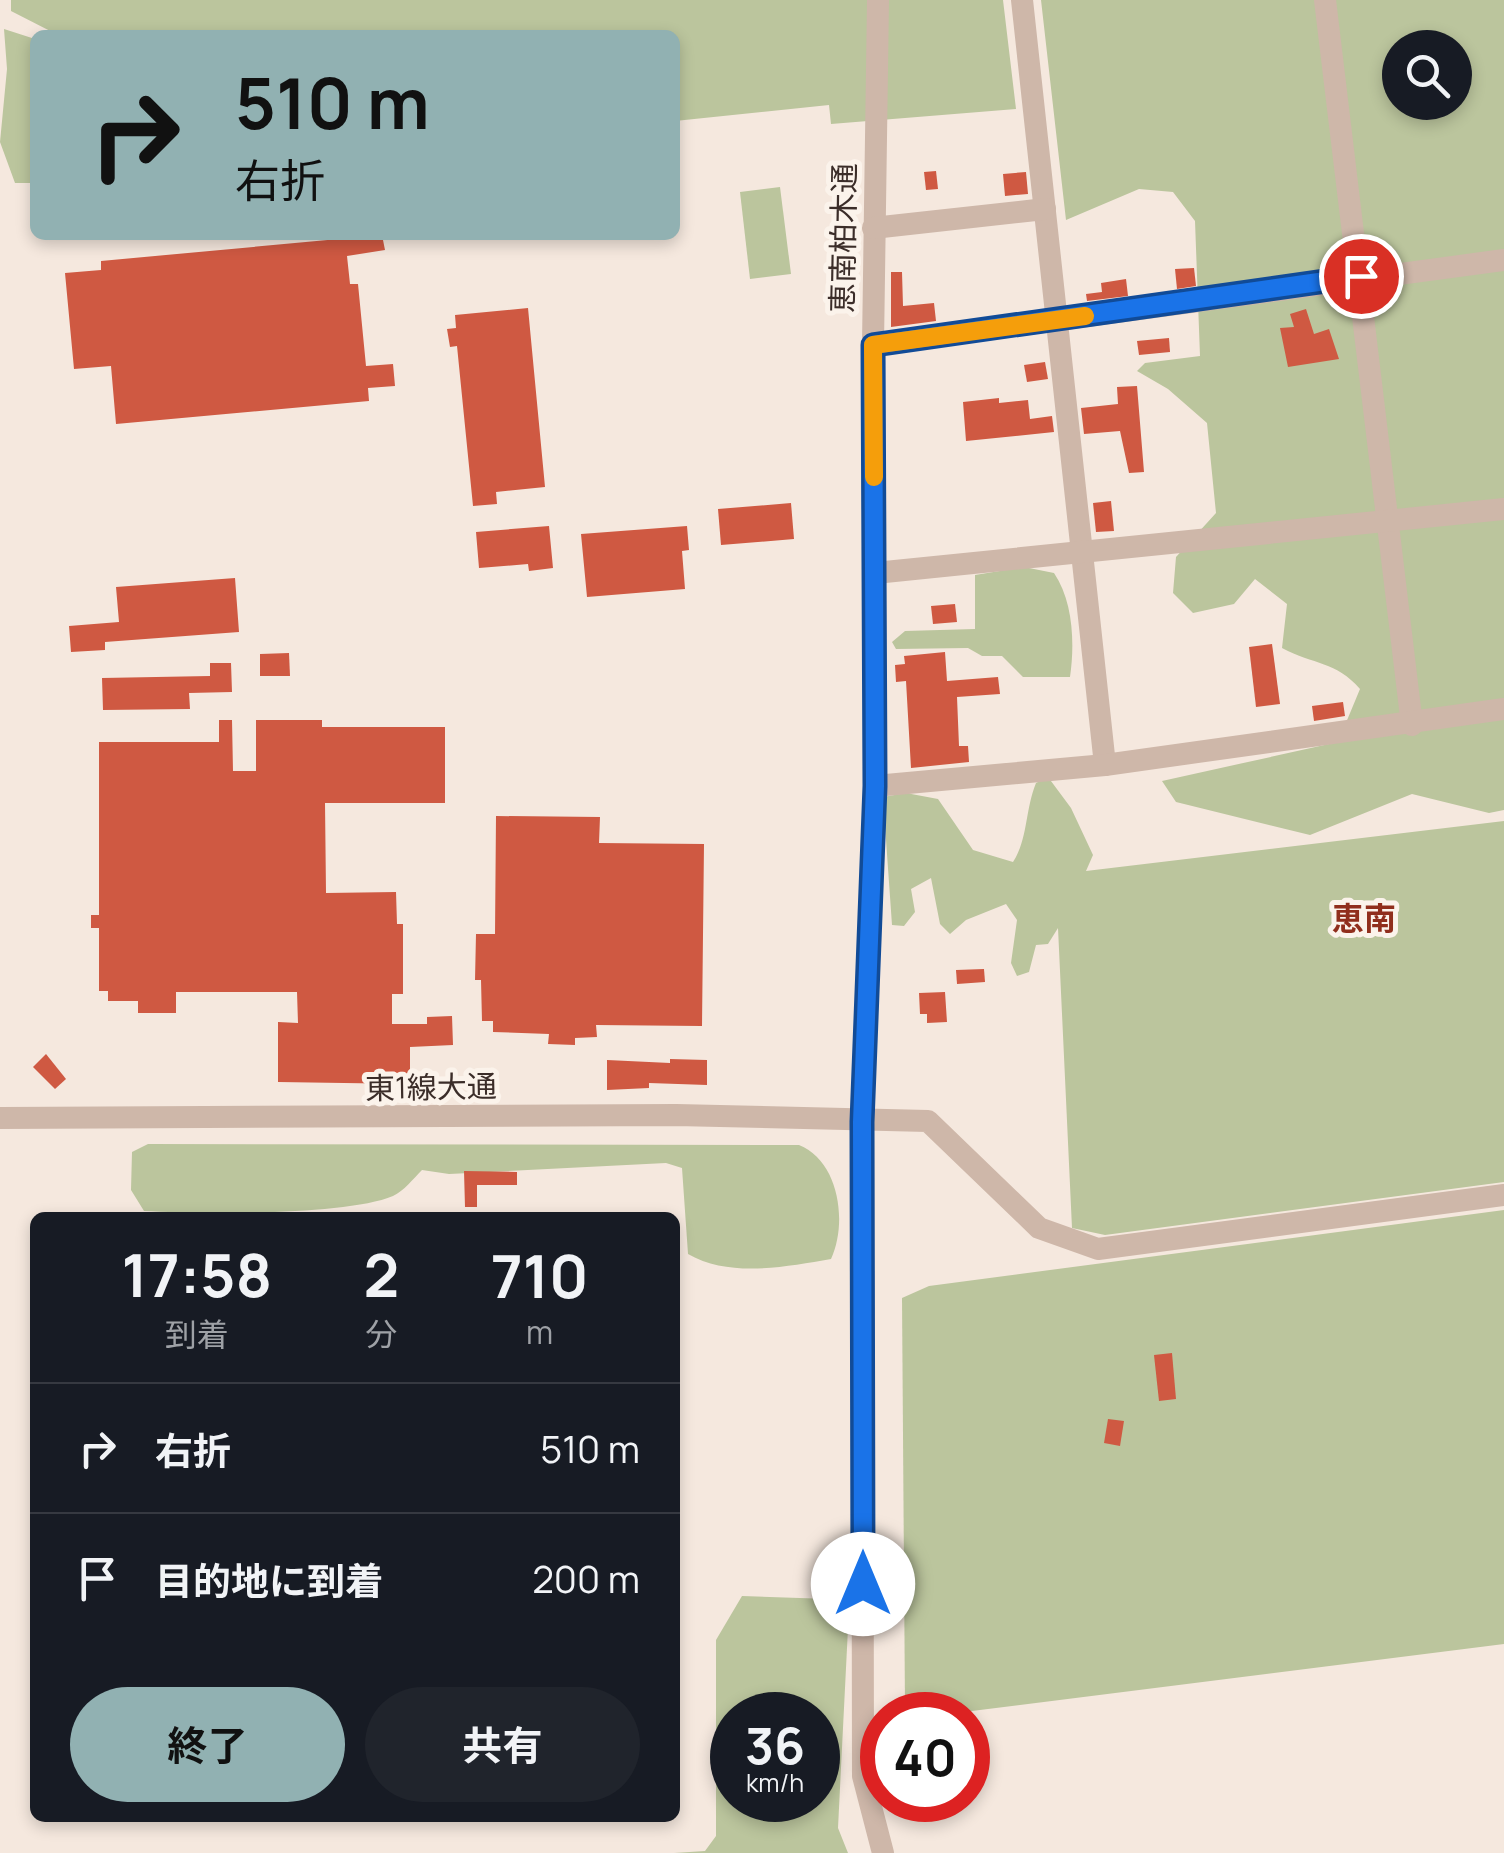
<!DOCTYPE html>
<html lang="ja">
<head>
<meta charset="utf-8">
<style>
	:root { --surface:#171b24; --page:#20242c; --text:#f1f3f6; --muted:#9ea1a6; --line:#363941; --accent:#91b1b2 }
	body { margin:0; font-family:Manrope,"Noto Sans JP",sans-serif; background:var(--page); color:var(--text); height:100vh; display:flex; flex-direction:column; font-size:38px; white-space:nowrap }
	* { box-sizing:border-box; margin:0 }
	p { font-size:32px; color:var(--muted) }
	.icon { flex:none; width:55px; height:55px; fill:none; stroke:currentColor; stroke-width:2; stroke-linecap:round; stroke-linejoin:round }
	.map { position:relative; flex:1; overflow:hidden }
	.sheet { position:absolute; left:30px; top:1212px; width:650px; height:610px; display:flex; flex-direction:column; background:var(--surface); border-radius:15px; box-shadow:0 5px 15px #0003 }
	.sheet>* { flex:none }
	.top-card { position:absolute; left:30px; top:30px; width:650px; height:210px; border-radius:15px; box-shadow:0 5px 15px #0003; background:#91b1b2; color:#111; overflow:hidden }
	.tools { position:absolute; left:1382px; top:30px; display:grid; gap:20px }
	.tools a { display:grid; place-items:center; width:90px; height:90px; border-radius:50%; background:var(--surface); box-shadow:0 5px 15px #0003; font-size:50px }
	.speed { position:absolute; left:710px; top:1692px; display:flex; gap:20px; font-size:50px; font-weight:700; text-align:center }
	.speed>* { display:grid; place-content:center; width:130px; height:130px; border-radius:50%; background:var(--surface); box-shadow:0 5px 15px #0003; line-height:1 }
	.speed small { font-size:25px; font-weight:400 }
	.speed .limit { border:15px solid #d22; background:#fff; color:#111 }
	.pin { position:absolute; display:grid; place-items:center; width:85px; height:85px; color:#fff; margin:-42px; border:5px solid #fff; border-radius:50%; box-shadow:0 2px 10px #0007 }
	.me { position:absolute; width:110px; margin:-55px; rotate:0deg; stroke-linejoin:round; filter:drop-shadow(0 0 8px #0008) }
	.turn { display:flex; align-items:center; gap:35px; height:210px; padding:0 40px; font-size:45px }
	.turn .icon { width:130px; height:130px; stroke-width:2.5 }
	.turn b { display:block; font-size:70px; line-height:85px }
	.eta { display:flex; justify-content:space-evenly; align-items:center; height:170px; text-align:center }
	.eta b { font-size:60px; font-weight:700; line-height:70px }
	.primary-button { display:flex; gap:20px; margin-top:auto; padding:20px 40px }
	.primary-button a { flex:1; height:115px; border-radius:60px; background:var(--accent); color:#111; font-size:40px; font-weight:700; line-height:115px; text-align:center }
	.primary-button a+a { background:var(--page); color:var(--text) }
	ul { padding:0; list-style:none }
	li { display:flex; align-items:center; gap:30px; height:130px; padding:0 40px; border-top:2px solid var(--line) }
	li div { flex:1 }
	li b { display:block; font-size:38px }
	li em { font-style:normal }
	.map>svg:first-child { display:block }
</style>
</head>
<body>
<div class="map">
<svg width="1504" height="1853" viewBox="0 0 1504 1853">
	<rect width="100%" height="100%" fill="#f5e8de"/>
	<!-- green -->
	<g fill="#bbc59d" fill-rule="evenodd">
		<polygon points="11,0 1003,0 1016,109 831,124 829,105 675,121 675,35 58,35 11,11"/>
		<path d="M1041,0h463v810l-15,3 -77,-19 -102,41 -134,-33 -14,-21 176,-39 22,-53c-24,-28 -46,-24 -78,-41l5,-44 -32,-25 -21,25 -41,9 -20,-20 3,-36 40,-44 -9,-90 -39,-34 -31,-18 8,-8 55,-7 -5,-135 -22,-29 -34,-3 -73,31zM1400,48h55v54h-55z"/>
		<polygon points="4,29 35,39 35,183 15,183 0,142 7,69"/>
		<polygon points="780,187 791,274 750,279 740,192"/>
		<path d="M1024,567l30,6c19,28 21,70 16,104h-47l-21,-21h-20l-14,-8 -72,1 -4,-7 13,-11 70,-2v-54z"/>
		<path d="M1048,777l23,31 22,47 -7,16 418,-50v361l-399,53 -33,-7 -14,-300 -10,16 -12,1 -7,27 -12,4 -6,-13 6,-43 -11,-16 -40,16 -16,14 -10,-10 -9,-46 -20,11 4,23 -11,14 -12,-1 -9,-128 23,-4 32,6 35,51 40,12c15,-23 12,-52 23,-79z"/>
		<path d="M148,1144l651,1c40,16 49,77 32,114 -47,8 -101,19 -143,-5l-6,-86 -16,-5 -217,11 -27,-4c-9,9 -18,21 -29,26 -48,20 -193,18 -249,15l-13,-21 1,-38z"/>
		<polygon points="1504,1210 1504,1644 940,1715 919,1715 905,1708 902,1298 929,1286"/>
		<path d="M742,1596l88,3 18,29 -10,200 10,25h-174l31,-2 11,-15v-196zM818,1715v85h-86v-85z"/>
	</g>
	<!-- building -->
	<g fill="#cf5942">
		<polygon points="936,171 938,189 926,190 924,172"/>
		<polygon points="1026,172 1028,194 1005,196 1003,174"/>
		<polygon points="382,235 385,250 347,256 350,284 358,284 366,366 393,364 395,386 368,388 369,401 116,424 111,366 74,369 65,273 101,270 101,261"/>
		<polygon points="1194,268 1196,286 1177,289 1175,269"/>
		<polygon points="891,272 902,272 903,306 934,303 936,321 891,327"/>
		<polygon points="1126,279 1128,296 1087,301 1086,294 1102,292 1101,283"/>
		<polygon points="528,308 545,487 496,492 497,504 473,506 457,346 450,347 447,329 456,328 455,315"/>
		<polygon points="1306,309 1314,334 1329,329 1339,359 1288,367 1280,328 1294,327 1290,314"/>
		<polygon points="1169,338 1170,352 1139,355 1137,341"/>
		<polygon points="1045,362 1048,379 1027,382 1024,365"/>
		<polygon points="1137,386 1144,472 1129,473 1120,431 1084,434 1081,408 1118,404 1117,387"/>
		<polygon points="999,398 999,403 1028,400 1030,419 1052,416 1054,432 966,441 963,402"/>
		<polygon points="1111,501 1114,531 1096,532 1093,503"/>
		<polygon points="791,503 794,539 721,545 718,509"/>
		<polygon points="549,526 553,568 529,571 528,564 479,568 476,532"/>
		<polygon points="687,526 689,550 682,551 685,589 587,597 581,534"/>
		<polygon points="235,578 239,632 105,642 105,650 71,652 69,626 119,622 116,587"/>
		<polygon points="955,604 957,622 933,624 931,606"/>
		<polygon points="1272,644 1280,704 1256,707 1249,647"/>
		<polygon points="945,652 947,681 998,677 1000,694 957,697 959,746 968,746 969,762 911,768 906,681 896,682 895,665 905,664 904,656"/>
		<polygon points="289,653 290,676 260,676 260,654"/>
		<polygon points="210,663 231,663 232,692 189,693 190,709 103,710 102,678 210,676"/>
		<polygon points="1343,702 1345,716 1314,721 1312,706"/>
		<polygon points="219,720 232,720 233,771 256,771 256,720 322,720 322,727 445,727 445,803 325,803 326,893 396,892 397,924 403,924 403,994 392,994 392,1024 427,1024 427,1017 452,1016 453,1045 410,1047 410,1084 278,1082 278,1022 298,1023 297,992 176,992 176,1013 138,1013 138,1001 108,1001 108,991 99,991 99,928 91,928 91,915 99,915 99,742 219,742"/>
		<polygon points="496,816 600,817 599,843 704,844 702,1026 596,1025 597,1037 575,1038 575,1045 548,1044 549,1034 493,1032 493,1021 482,1021 481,980 475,980 476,934 495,934"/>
		<polygon points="984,969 985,982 957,984 956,970"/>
		<polygon points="945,992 947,1022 927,1023 927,1014 920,1014 919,993"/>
		<polygon points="46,1054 66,1079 55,1089 33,1067"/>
		<polygon points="670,1059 707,1060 707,1085 649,1083 649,1088 607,1090 607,1060 670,1063"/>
		<polygon points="464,1171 517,1172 517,1185 477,1185 477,1207 465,1207"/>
		<polygon points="1172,1353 1176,1399 1159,1401 1154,1355"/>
		<polygon points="1108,1419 1124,1421 1120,1446 1104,1443"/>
	</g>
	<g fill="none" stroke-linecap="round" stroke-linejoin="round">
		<!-- minor -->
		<g stroke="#ceb7a9" stroke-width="22">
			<polyline points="878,0 873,345 875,786 862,1121 863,1776 883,1853"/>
			<polyline points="1022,0 1105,765"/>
			<polyline points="1325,0 1412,725"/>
			<polyline points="873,228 1045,209"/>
			<polyline points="873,345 1504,260"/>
			<polyline points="875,573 1504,509"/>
			<polyline points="875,786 1105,765 1504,709"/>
			<polyline points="0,1118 676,1115 928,1121 1039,1228 1098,1249 1504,1195"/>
		</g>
	</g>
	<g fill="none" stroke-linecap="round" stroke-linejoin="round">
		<defs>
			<polyline id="route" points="863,1584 862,1122 875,786 873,345 1361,276"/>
		</defs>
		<!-- route casing -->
		<use href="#route" stroke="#114b97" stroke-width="25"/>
		<!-- route -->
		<use href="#route" stroke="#1a73e8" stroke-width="18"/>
		<!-- slow -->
		<polyline stroke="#f59e0b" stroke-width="18" points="874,477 873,345 1085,316"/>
	</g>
	<g text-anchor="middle" stroke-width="10" stroke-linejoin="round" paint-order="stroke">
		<!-- street labels -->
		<g font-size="30" fill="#3b2d29" stroke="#fbf3eb">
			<text transform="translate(844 238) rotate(-89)" y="10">恵南柏木通</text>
			<text transform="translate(431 1088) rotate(-1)" y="10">東1線大通</text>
		</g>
		<!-- neighbourhood labels -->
		<g font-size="32" font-weight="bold" fill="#902e1c" stroke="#fbf3eb">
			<text x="1364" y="930">恵南</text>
		</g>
	</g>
</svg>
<div class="tools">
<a><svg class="icon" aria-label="search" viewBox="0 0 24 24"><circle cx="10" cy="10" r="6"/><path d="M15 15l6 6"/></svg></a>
</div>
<div class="speed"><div>36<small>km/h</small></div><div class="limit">40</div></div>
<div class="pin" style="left:1361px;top:276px;background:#d93025"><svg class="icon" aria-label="arrive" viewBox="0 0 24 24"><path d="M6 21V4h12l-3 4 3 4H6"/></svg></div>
<svg class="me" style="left:863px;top:1584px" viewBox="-20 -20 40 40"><circle r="19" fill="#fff"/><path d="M0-13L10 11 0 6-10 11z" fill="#1a73e8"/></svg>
<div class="top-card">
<div class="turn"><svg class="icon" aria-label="right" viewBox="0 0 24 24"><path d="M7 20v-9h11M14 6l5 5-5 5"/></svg><div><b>510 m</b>右折</div></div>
</div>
<section class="sheet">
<div class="eta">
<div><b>17:58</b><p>到着</p></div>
<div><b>2</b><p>分</p></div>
<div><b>710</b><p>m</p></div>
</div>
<ul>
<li><svg class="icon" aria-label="right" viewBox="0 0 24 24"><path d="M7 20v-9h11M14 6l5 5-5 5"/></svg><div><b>右折</b></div><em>510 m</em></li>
<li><svg class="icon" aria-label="arrive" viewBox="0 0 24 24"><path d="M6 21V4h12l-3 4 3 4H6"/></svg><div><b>目的地に到着</b></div><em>200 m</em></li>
</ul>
<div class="primary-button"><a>終了</a><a>共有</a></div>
</section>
</div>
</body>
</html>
